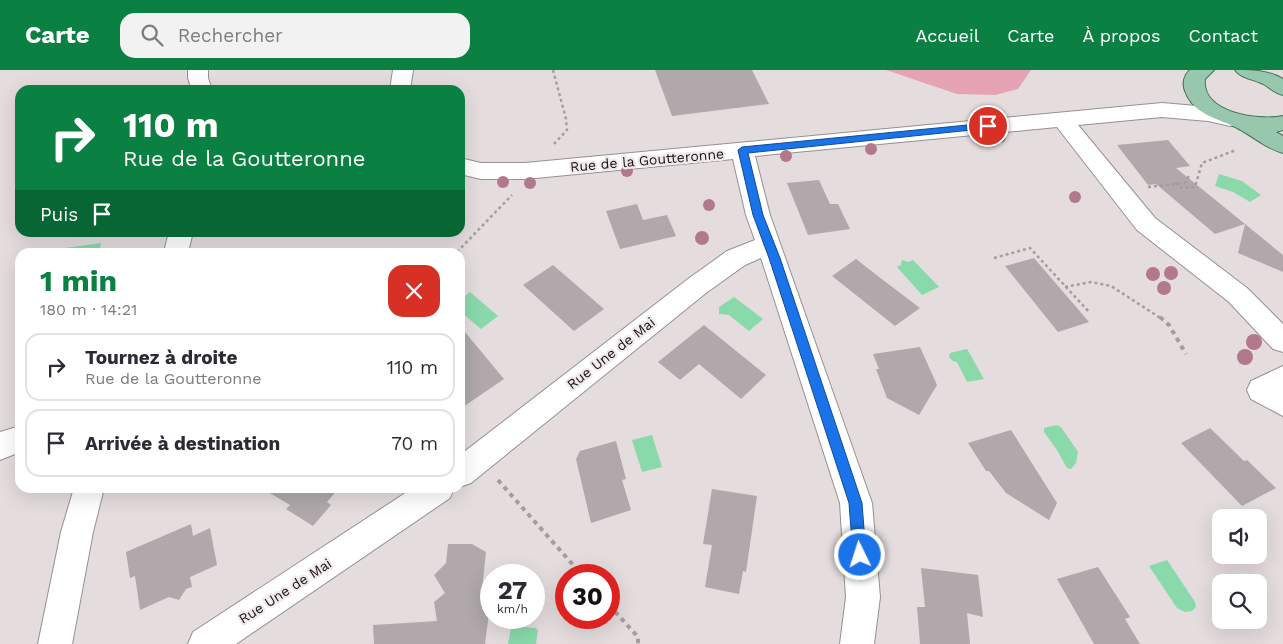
<!DOCTYPE html>
<html lang="fr">
<head>
<meta charset="utf-8">
<style>
	:root { --surface:#fff; --page:#f2f2f3; --text:#2b2b33; --muted:#7c7c81; --line:#e1e1e2; --accent:#0b8043 }
	body { margin:0; font-family:"Work Sans",sans-serif; background:var(--page); color:var(--text); height:100vh; display:flex; flex-direction:column; font-size:19px; white-space:nowrap }
	* { box-sizing:border-box; margin:0 }
	p { font-size:16px; color:var(--muted) }
	.icon { flex:none; width:28px; height:28px; fill:none; stroke:currentColor; stroke-width:2; stroke-linecap:round; stroke-linejoin:round }
	.map { position:relative; flex:1; overflow:hidden }
	.details { position:absolute; left:15px; top:178px; width:450px; height:245px; display:flex; flex-direction:column; background:var(--surface); border-radius:15px; box-shadow:0 5px 20px #0002 }
	.details>* { flex:none }
	.top-card { position:absolute; left:15px; top:15px; width:450px; height:152px; border-radius:15px; box-shadow:0 5px 20px #0002; background:#0b8043; color:#fff; overflow:hidden }
	.tools { position:absolute; left:1212px; top:439px; display:grid; gap:10px }
	.tools a { display:grid; place-items:center; width:55px; height:55px; border-radius:10px; background:var(--surface); box-shadow:0 5px 20px #0002; font-size:25px }
	.speed { position:absolute; left:480px; top:494px; display:flex; gap:10px; font-size:25px; font-weight:700; text-align:center }
	.speed>* { display:grid; place-content:center; width:65px; height:65px; border-radius:50%; background:var(--surface); box-shadow:0 5px 20px #0002; line-height:1 }
	.speed small { font-size:12px; font-weight:400 }
	.speed .limit { border:8px solid #d22; background:#fff; color:#111 }
	.pin { position:absolute; display:grid; place-items:center; width:42px; height:42px; color:#fff; margin:-21px; border:2px solid #fff; border-radius:50%; box-shadow:0 1px 5px #0007 }
	.me { position:absolute; width:55px; margin:-28px; rotate:356deg; stroke-linejoin:round; filter:drop-shadow(0 0 4px #0008) }
	.turn { display:flex; align-items:center; gap:18px; height:105px; padding:0 25px; font-size:22px }
	.turn .icon { width:65px; height:65px; stroke-width:2.5 }
	.turn b { display:block; font-size:35px; line-height:42px }
	.then { display:flex; align-items:center; height:48px; padding:0 25px; background:#0003; gap:10px; font-size:19px }
	.round { display:grid; place-items:center; flex:none; width:52px; height:52px; border-radius:15px; background:var(--page) }
	.head { display:flex; align-items:center; justify-content:space-between; height:85px; padding:0 25px }
	h1 { font-size:30px; font-weight:700; line-height:38px; color:var(--accent) }
	ul { padding:0; list-style:none }
	li { display:flex; align-items:center; gap:15px; height:68px; margin:0 10px 8px; padding:0 15px; border:2px solid var(--line); border-radius:15px }
	li div { flex:1 }
	li b { display:block; font-size:19px }
	li em { font-style:normal }
	header { display:flex; align-items:center; gap:30px; box-sizing:border-box; height:70px; padding:0 25px; background:var(--accent); color:#fff }
	header strong { font-size:24px }
	nav { display:flex; gap:28px; margin-inline-start:auto; font-size:18px }
	.search { width:350px; height:45px; background:var(--page); display:flex; align-items:center; gap:12px; box-sizing:border-box; padding:0 18px; border-radius:15px; color:var(--muted); font-size:19px }
	.map>svg:first-child { display:block }
</style>
</head>
<body>
<header>
<strong>Carte</strong>
<div class="search"><svg class="icon" aria-label="search" viewBox="0 0 24 24"><circle cx="10" cy="10" r="6"/><path d="M15 15l6 6"/></svg>Rechercher</div>
<nav><a>Accueil</a><a>Carte</a><a>À propos</a><a>Contact</a></nav>
</header>
<div class="map">
<svg width="1283" height="574" viewBox="0 0 1283 574">
	<rect width="100%" height="100%" fill="#e4dcdd"/>
	<!-- green -->
	<polygon fill="#e5a3b3" points="886,0 1031,0 1018,19 995,25 957,24"/>
	<!-- water -->
	<g fill="#89d9ab">
		<polygon points="1219,104 1242,111 1261,125 1250,132 1233,122 1215,116"/>
		<polygon points="101,173 99,182 61,182 65,178"/>
		<polygon points="902,190 909,192 913,190 939,217 922,225 897,197 901,195"/>
		<polygon points="470,222 498,246 481,259 460,241 460,230"/>
		<polygon points="734,227 763,249 749,261 729,245 719,244 719,237"/>
		<polygon points="967,279 984,309 967,312 957,292 953,291 949,287 950,283"/>
		<polygon points="1056,355 1061,357 1078,382 1076,393 1071,399 1067,398 1057,380 1044,362 1044,358"/>
		<polygon points="652,365 662,397 642,402 632,370"/>
		<polygon points="1167,490 1195,532 1196,537 1192,541 1185,542 1177,538 1149,496"/>
		<polygon points="514,556 536,558 538,560 536,574 508,574 511,558"/>
	</g>
	<!-- building -->
	<g fill="#b0a8aa">
		<polygon points="655,0 752,0 769,34 672,46"/>
		<polygon points="1168,70 1190,96 1176,98 1245,154 1215,164 1156,114 1148,115 1117,75"/>
		<polygon points="819,110 830,134 838,134 850,159 808,165 787,113"/>
		<polygon points="637,134 643,150 667,145 676,166 620,179 606,141"/>
		<polygon points="1245,154 1283,185 1283,202 1238,183"/>
		<polygon points="1034,188 1089,252 1058,262 1005,196"/>
		<polygon points="856,189 883,210 920,238 895,256 832,206"/>
		<polygon points="553,195 604,239 574,261 523,215"/>
		<polygon points="704,255 766,305 741,329 699,294 680,310 658,292"/>
		<polygon points="460,256 504,309 460,339"/>
		<polygon points="920,277 937,315 919,345 887,328 876,299 879,299 873,284"/>
		<polygon points="1210,358 1244,391 1247,390 1276,418 1242,436 1181,373"/>
		<polygon points="1011,360 1057,433 1049,450 1006,423 989,401 986,401 968,373"/>
		<polygon points="616,371 626,409 622,410 631,440 591,453 576,389 580,381"/>
		<polygon points="261,418 339,418 327,432 331,435 313,456 286,439 290,435"/>
		<polygon points="712,419 757,426 746,502 743,501 739,524 705,517 712,475 703,474"/>
		<polygon points="191,454 193,466 210,458 217,495 190,507 192,517 186,519 179,530 169,527 140,540 135,506 130,508 126,482"/>
		<polygon points="448,474 472,474 486,482 482,520 489,520 487,537 490,536 485,574 374,574 373,555 437,551 434,532 445,523 434,505 446,493"/>
		<polygon points="1098,497 1130,547 1125,549 1140,574 1094,574 1057,509"/>
		<polygon points="921,498 978,505 983,547 967,543 970,574 920,574 917,537 925,537"/>
	</g>
	<g fill="none" stroke-linecap="round" stroke-linejoin="round">
		<defs>
			<g id="minor">
				<polygon points="188,0 208,0 208,8 212,20 192,20 188,8"/>
				<polygon points="393,0 413,0 410,20 390,20"/>
				<polygon points="1162,33 1208,37 1238,44 1241,49 1238,54 1230,56 1208,51 1162,47 1078,55 1155,148 1247,218 1283,254 1283,282 1273,279 1229,232 1137,160 1057,57 755,86 770,145 872,433 880,527 874,574 840,574 846,527 840,433 761,188 745,195 706,223 471,413 460,417 460,385 688,209 727,181 755,170 746,145 733,89 525,109 481,109 460,104 460,88 481,93 525,93"/>
				<polygon points="169,162 193,162 188,182 164,182"/>
				<polygon points="1283,296 1283,346 1251,329 1247,320 1251,311"/>
				<polygon points="20,356 20,382 0,390 0,362"/>
				<polygon points="74,418 104,418 93,462 72,574 38,574 61,462"/>
				<polygon points="413,418 454,418 450,428 236,574 188,574 193,562"/>
			</g>
			<g id="primary">
				<path d="M1190,0h24l-9,9c-4,34 53,42 78,37v14l-7,2 7,4v17c-16,-4 -29,-16 -44,-24 -20,-11 -45,-13 -54,-38 -3,-8 -1,-16 5,-21z"/>
				<path d="M1235,0c17,0 33,0 48,9v16c-8,-2 -12,-6 -18,-10 -10,-6 -24,-6 -30,-15z"/>
			</g>
		</defs>
		<!-- minor casing -->
		<use href="#minor" stroke="#979091" stroke-width="2"/>
		<!-- primary casing -->
		<use href="#primary" stroke="#3c6f53" stroke-width="2"/>
		<!-- path-far1 -->
		<g stroke="#a49d9e" stroke-width="2.5" stroke-dasharray="3 3" stroke-linecap="butt">
			<polyline points="553,0 566,49 567,60 554,74"/>
			<polyline points="1175,113 1182,118 1195,117 1202,93 1236,80"/>
			<polyline points="1148,117 1185,113 1190,104"/>
			<polyline points="457,182 512,125"/>
			<polyline points="994,188 1030,178 1090,243"/>
			<polyline points="1065,217 1091,212 1111,216 1162,249"/>
		</g>
		<!-- path -->
		<g stroke="#a49d9e" stroke-width="4" stroke-dasharray="4.5 4.5" stroke-linecap="butt">
			<polyline points="1160,247 1169,255 1186,284"/>
			<polyline points="498,410 582,505"/>
			<polyline points="609,535 638,567 638,574"/>
		</g>
		<!-- minor -->
		<use href="#minor" fill="#fff" fill-rule="evenodd"/>
		<!-- primary -->
		<use href="#primary" fill="#97c7ac" fill-rule="evenodd"/>
	</g>
	<!-- trees -->
	<g fill="#b2798c">
		<circle cx="1000" cy="67" r="6"/>
		<circle cx="871" cy="79" r="6"/>
		<circle cx="786" cy="86" r="6"/>
		<circle cx="627" cy="101" r="6"/>
		<circle cx="503" cy="112" r="6"/>
		<circle cx="530" cy="113" r="6"/>
		<circle cx="1075" cy="127" r="6"/>
		<circle cx="709" cy="135" r="6"/>
		<circle cx="702" cy="168" r="7"/>
		<circle cx="1171" cy="203" r="7"/>
		<circle cx="1153" cy="204" r="7"/>
		<circle cx="1164" cy="218" r="7"/>
		<circle cx="1254" cy="272" r="8"/>
		<circle cx="1245" cy="287" r="8"/>
	</g>
	<!-- route -->
	<polygon fill="#1a73e8" stroke="#114b97" points="988,53 991,54 991,58 748,83 763,145 780,188 862,433 866,485 864,489 860,491 855,489 853,485 849,433 769,188 753,145 738,80 742,77"/>
	<g text-anchor="middle" stroke-width="4.5" stroke-linejoin="round" paint-order="stroke">
		<!-- street labels -->
		<g font-size="14" fill="#161314" stroke="#f1e9eb">
			<text transform="translate(647 90) rotate(-5)" y="5">Rue de la Goutteronne</text>
			<text transform="translate(611 283) rotate(-38)" y="5">Rue Une de Mai</text>
			<text transform="translate(285 521) rotate(-33)" y="5">Rue Une de Mai</text>
		</g>
	</g>
</svg>
<div class="tools">
<a><svg class="icon" aria-label="sound" viewBox="0 0 24 24"><path d="M4 9h4l5-4v14l-5-4H4zM17 9q2 3 0 6"/></svg></a>
<a><svg class="icon" aria-label="search" viewBox="0 0 24 24"><circle cx="10" cy="10" r="6"/><path d="M15 15l6 6"/></svg></a>
</div>
<div class="speed"><div>27<small>km/h</small></div><div class="limit">30</div></div>
<div class="pin" style="left:988px;top:56px;background:#d93025"><svg class="icon" aria-label="arrive" viewBox="0 0 24 24"><path d="M6 21V4h12l-3 4 3 4H6"/></svg></div>
<svg class="me" style="left:860px;top:485px" viewBox="-20 -20 40 40"><circle r="17" fill="#1a73e8" stroke="#fff" stroke-width="3"/><path d="M0-11L8 9 0 5-8 9z" fill="#fff"/></svg>
<div class="top-card">
<div class="turn"><svg class="icon" aria-label="right" viewBox="0 0 24 24"><path d="M7 20v-9h11M14 6l5 5-5 5"/></svg><div><b>110 m</b>Rue de la Goutteronne</div></div>
<div class="then">Puis<svg class="icon" aria-label="arrive" viewBox="0 0 24 24"><path d="M6 21V4h12l-3 4 3 4H6"/></svg></div>
</div>
<section class="details">
<div class="head"><div><h1>1 min</h1><p>180 m · 14:21</p></div><a class="round" style="background:#d93025;color:#fff"><svg class="icon" aria-label="close" viewBox="0 0 24 24"><path d="M6 6l12 12M18 6L6 18"/></svg></a></div>
<ul>
<li><svg class="icon" aria-label="right" viewBox="0 0 24 24"><path d="M7 20v-9h11M14 6l5 5-5 5"/></svg><div><b>Tournez à droite</b><p>Rue de la Goutteronne</p></div><em>110 m</em></li>
<li><svg class="icon" aria-label="arrive" viewBox="0 0 24 24"><path d="M6 21V4h12l-3 4 3 4H6"/></svg><div><b>Arrivée à destination</b></div><em>70 m</em></li>
</ul>
</section>
</div>
</body>
</html>
